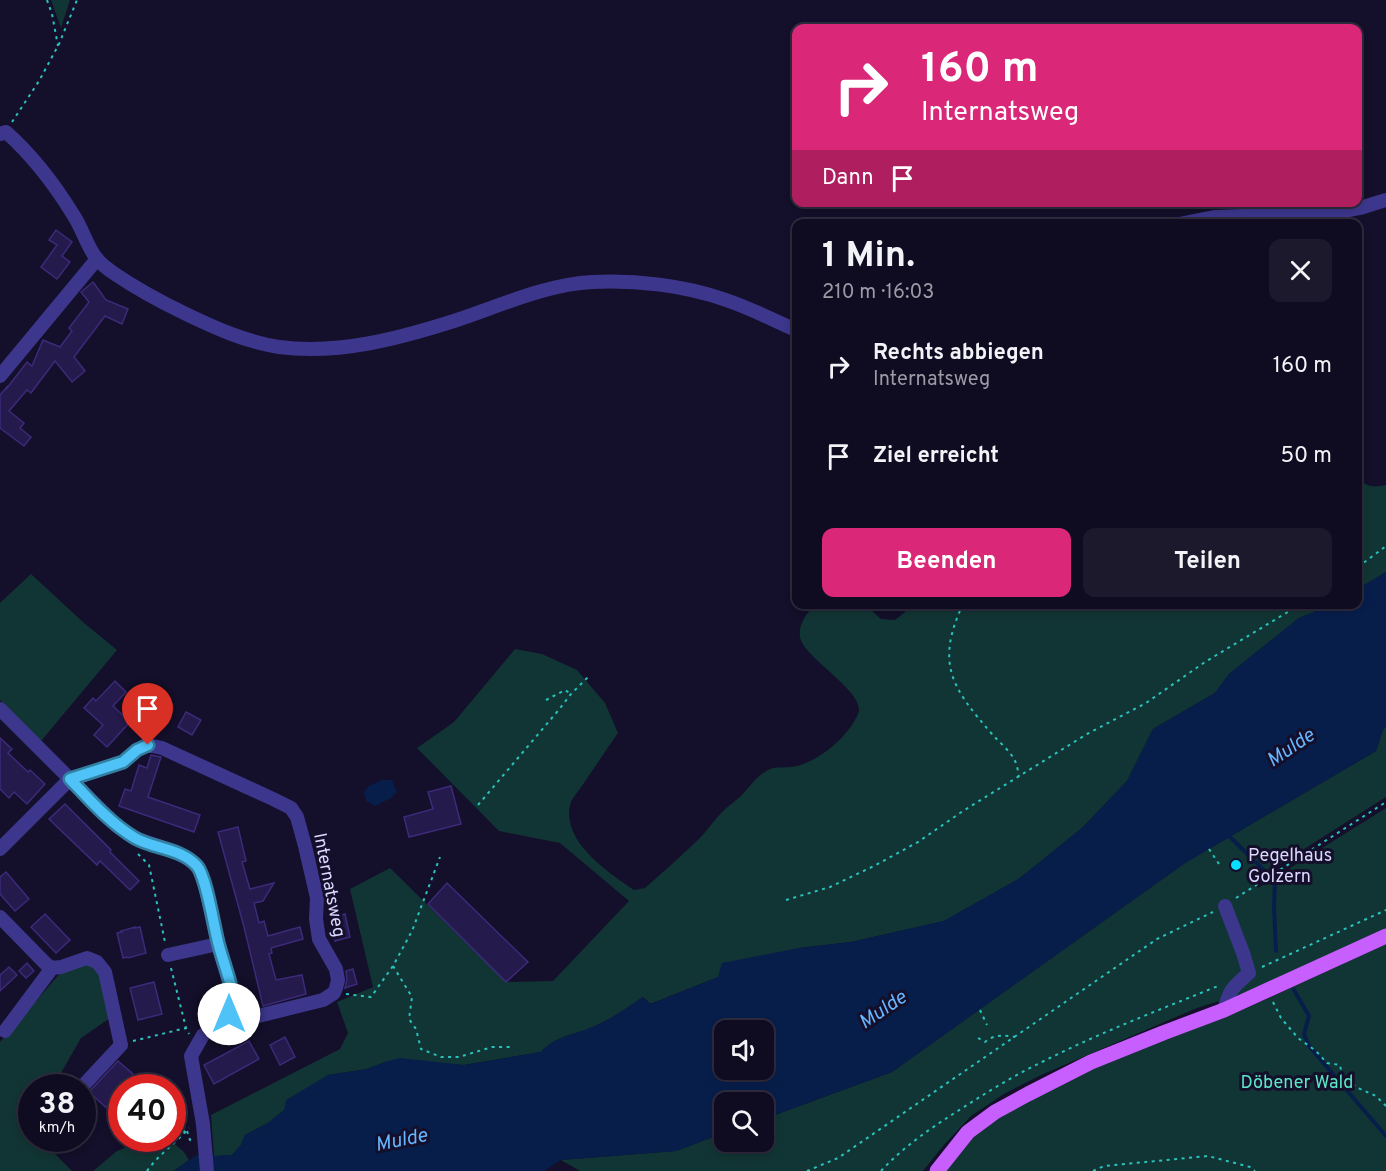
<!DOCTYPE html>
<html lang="de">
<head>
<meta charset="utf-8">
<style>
	:root { --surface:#0f0b20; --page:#1d192d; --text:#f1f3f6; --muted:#9b9ba5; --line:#2f2b3e; --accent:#db2777 }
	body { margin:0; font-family:Overpass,sans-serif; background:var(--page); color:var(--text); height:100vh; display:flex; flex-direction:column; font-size:22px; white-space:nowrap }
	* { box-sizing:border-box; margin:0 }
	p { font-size:20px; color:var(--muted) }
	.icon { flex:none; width:33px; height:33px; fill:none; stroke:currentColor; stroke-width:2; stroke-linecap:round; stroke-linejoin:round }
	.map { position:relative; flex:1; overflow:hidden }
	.side { position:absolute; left:792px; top:219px; width:570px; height:390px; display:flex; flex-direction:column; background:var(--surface); border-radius:12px; box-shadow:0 3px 9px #0003,0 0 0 2px var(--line) }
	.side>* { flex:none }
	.guide { position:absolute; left:792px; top:24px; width:570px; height:183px; border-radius:12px; box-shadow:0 3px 9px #0003,0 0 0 2px var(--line); background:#db2777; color:#fff; overflow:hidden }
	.tools { position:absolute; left:714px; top:1020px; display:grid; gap:12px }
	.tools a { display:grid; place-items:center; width:60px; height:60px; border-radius:12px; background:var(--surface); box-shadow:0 3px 9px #0003,0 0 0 2px var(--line); font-size:30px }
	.speed { position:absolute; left:18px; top:1074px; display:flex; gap:12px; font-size:30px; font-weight:700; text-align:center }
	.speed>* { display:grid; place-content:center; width:78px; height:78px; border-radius:50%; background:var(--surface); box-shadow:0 3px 9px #0003,0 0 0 2px var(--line); line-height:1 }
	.speed small { font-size:15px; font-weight:400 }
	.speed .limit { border:9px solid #d22; background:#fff; color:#111 }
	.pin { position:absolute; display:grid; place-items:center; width:51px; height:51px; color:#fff; margin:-62px -26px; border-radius:50% 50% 50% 0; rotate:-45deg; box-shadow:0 0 6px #0007 }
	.pin .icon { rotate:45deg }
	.me { position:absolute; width:66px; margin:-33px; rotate:0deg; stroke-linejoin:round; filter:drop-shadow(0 0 4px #0008) }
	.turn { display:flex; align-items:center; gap:21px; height:126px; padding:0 30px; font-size:27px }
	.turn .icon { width:78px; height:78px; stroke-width:2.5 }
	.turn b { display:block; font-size:42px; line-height:51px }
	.then { display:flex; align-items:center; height:57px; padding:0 30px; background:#0003; gap:12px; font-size:22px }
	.round { display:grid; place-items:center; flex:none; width:63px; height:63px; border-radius:12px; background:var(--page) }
	.summary { display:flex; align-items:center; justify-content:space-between; height:102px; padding:0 30px }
	h1 { font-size:36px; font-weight:700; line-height:45px }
	.cta { display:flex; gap:12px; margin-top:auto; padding:12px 30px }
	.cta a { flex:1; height:69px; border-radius:12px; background:var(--accent); color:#fff; font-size:24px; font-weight:700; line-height:69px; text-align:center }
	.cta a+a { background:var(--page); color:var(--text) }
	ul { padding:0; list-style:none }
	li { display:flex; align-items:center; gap:18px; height:90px; padding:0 30px }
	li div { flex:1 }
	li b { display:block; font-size:22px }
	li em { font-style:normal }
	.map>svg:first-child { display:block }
</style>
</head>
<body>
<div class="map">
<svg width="1386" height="1171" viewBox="0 0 1386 1171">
	<rect width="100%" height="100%" fill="#140f2a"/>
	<!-- green -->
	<g fill="#113534">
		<polygon points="51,0 70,0 61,28"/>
		<path d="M1358,476c6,11 16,12 28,9v87l-28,17z"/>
		<polygon points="31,574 84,623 117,650 41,741 0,700 0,603"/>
		<path d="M915,604l417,1 -33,13 -70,56 -14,19 -62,36 -26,52 -45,47 -62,50 -76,43 -93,21 -52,6 -81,29 -68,27 -7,-7c-15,10 -30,21 -46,28 -19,10 -40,9 -56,27l-77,13 -76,-4 -21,8 -39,6 -60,48 -23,12 -4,10 -9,10 -18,1 -3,-41 129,-66 8,-16 -11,-31 36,-15 -23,-98 40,-21 116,114 47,-1 76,-80 -69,-58 -61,-12 -82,-83 37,-26 61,-73 27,5 35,16 28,33 13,30c-12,17 -23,34 -34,50 -4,6 -10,13 -13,19 -12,38 37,70 63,88l11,-2c18,-16 36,-32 54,-49 8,-8 15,-19 23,-27 6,-6 12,-10 18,-15 9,-9 15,-19 26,-26 9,-6 20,-2 31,-5 23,-6 51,-29 61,-52 10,-21 -55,-56 -58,-77 -2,-13 7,-23 14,-32h52l15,14 14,1z"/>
		<polygon points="1386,726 1386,797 1254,881 1258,888 1386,808 1386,928 1242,994 1197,1008 1041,1075 1004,1094 971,1116 943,1146 923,1171 580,1171 561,1160 676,1151 724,1133 724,1142 764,1142 764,1119 892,1072 1185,863 1376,751 1383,730"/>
		<polygon points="1386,944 1386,1171 946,1171 968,1141 991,1121 1108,1060 1247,1008"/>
		<polygon points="83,964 94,966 102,978 110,1018 81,1038 53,1087 32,1088 32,1138 52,1139 54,1153 72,1171 0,1171 0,1042 63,970"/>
		<polygon points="147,1139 169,1139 184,1152 189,1160 174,1171 93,1171 117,1151"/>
	</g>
	<!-- water -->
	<g fill="#071e4b" fill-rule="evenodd">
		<path d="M1386,572v154l-3,4 -7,21 -191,112 -293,209 -128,47v-17h-40v31l-48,18 -115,9 -17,11h-370l23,-16 17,1 18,-1 9,-10 4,-10 23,-12 16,-13 2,-10 42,-25 39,-6 21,-8 12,-3 64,7 77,-13c15,-17 35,-17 54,-26 17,-7 33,-19 48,-29l8,7 67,-27 4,-14 77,-15 52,-6 93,-21 76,-43 62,-50 45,-47 26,-52 62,-36 14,-19 70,-56 33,-13 26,-1v-15zM724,1030h40v40h-40z"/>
		<polygon points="382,780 392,780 397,792 391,798 375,806 366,801 364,792 369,786"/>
	</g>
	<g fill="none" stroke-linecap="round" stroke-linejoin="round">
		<!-- stream -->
		<g stroke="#071e4b" stroke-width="4">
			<polyline points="1227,834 1275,881 1274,907 1276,951"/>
			<polyline points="1294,990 1309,1016 1304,1034 1309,1046 1386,1136"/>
		</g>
	</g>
	<!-- building -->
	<g fill="#251a4c" stroke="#3c2a7a" stroke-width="1.5">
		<polygon points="56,230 72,242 62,256 70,262 57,279 41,267 57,245 49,240"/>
		<polygon points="93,282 106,300 128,309 122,324 105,316 74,357 85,371 72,382 55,361 31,393 27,390 9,411 24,423 20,428 31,437 24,446 0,428 0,395 7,387 7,388 27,362 32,366 43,340 60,347 72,331 69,328 89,302 81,292"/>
		<polygon points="115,681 126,692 113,706 130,722 107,747 94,735 103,725 84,708 93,698 96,701"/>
		<polygon points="186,712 201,720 192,735 178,727"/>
		<polygon points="0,738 12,749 8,753 28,772 30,770 45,784 27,804 14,792 9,798 0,789"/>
		<polygon points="151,755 161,757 148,797 200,815 194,832 119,806 125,789 131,791 139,765 147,768"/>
		<polygon points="451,786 461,824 409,837 404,817 433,809 428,792"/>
		<polygon points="65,804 111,850 110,852 139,881 130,890 100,861 97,865 49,819"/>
		<polygon points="238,827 246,861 242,862 250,889 274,883 263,901 254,903 259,923 264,921 268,936 300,927 303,939 271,948 272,953 269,954 276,980 302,975 306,994 263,1006 244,927 218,832"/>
		<polygon points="6,872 29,899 15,911 0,894 0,877"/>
		<polygon points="447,883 528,962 506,982 428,904"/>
		<polygon points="45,914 70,940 56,953 31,927"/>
		<polygon points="345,914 350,937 335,941 330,918"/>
		<polygon points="135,927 135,928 140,927 146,953 128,958 127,957 123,958 117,933 122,932 121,931"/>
		<polygon points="27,963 34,971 26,978 19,971"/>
		<polygon points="9,967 17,975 0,991 0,975"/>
		<polygon points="353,969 357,984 345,988 347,979 346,971"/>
		<polygon points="154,982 162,1014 138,1020 130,988"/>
		<polygon points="285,1037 295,1057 280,1065 270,1045"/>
		<polygon points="249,1041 259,1059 214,1084 204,1065"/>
		<polygon points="118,1061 140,1080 134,1088 122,1088 122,1102 112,1113 89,1092"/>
	</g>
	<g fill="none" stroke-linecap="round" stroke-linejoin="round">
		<!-- path -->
		<g stroke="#29c3bd" stroke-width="2" stroke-dasharray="3 4.5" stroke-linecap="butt">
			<polyline points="47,0 52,14 58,46"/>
			<polyline points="12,122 39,81 59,44 77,0"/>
			<polyline points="1358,567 1386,546"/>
			<path d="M963,604c-28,60 -11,84 29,130 7,8 17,16 22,25 3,5 4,12 5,18"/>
			<polyline points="546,700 565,690 571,694"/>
			<polyline points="478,805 557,712 571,694 588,677"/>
			<polyline points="1209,849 1221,867"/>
			<polyline points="138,854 149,865 165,942"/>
			<polyline points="1236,898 1386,802"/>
			<polyline points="786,900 830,887 874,866 918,842 963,811 1087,734 1146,703 1205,662 1301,604"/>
			<polyline points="393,966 412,997 409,1019 416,1029 421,1049 441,1057 459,1057 492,1047 510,1047"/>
			<polyline points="1262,967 1386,910"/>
			<polyline points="171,968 186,1028 189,1034"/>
			<polyline points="346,994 371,997 393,966 412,931 440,857"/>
			<polyline points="1273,1002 1281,1018 1298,1038 1316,1051 1327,1063 1340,1065 1342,1075 1347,1080 1358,1088 1376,1096 1386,1106"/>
			<polyline points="980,1010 987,1025"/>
			<path d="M978,1038l7,4c10,-8 18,-7 30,-5"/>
			<polyline points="133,1041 186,1028"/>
			<polyline points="172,1120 182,1128 185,1133"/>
			<polyline points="187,1131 190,1140 192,1141"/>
			<path d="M147,1171c11,-16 29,-28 42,-43"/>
			<polyline points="807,1171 838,1158 1157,939 1213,912"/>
			<path d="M881,1171c24,-26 53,-45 83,-64 25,-16 51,-32 78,-45 57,-29 117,-52 176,-76"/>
			<polyline points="1093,1171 1104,1166 1208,1156 1250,1167 1255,1171"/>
		</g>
		<!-- minor -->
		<g stroke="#3c378c" stroke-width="14">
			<path d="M0,134l6,-2c26,23 49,53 68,84 8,12 14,33 23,43 5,6 12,11 18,15 22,15 46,28 71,40 29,14 60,28 93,33 60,8 122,-9 178,-27 42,-14 91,-36 135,-38 43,-2 92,3 134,18 24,8 47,20 70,30"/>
			<polyline points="1179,224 1214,217 1335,213 1360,208 1386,200"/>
			<polyline points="0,376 97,259"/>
			<polyline points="0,709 117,826 137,839 170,850 189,859 199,868 206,889 218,944 232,992 232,1003 229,1014 223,1022 203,1035 191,1056 203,1124 207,1171"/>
			<polyline points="0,849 70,779 123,762 137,750 148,745 162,748 273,799 291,808 297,817 305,846 317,898 316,919 319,939 336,969 338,980 336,988 334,993 323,1000 250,1018 243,1018 229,1014"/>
			<polyline points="0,917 46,964 52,968"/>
			<polyline points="168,955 218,944"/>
			<path d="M1224,1010c6,-21 8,-22 25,-37l-6,-20 -18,-47"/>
			<polyline points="5,1031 52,968 61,967 87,958 97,962 105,972 121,1045 81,1088"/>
		</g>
		<!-- major -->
		<polyline stroke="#c75fff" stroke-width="15" points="937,1171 968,1132 995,1112 1028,1094 1091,1062 1163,1033 1224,1010 1386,936"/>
	</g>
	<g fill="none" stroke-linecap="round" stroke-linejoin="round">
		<defs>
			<path id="route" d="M148,745l-11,5 -14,12 -53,17c20,21 40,44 65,59 19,11 46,10 62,28 10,12 17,63 22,80 4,15 10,30 13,45 1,7 -1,15 -3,23"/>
		</defs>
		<!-- route casing -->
		<use href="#route" stroke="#337fa1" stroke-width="15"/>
		<!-- route -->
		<use href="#route" stroke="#4fc3f7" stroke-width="10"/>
	</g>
	<!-- markers -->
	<circle fill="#04e0ff" stroke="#140f2a" stroke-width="2" cx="1236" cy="865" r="6"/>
	<g text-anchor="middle" stroke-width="6" stroke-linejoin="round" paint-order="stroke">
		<!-- poi labels -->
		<g font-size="18" fill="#ddd8ff" stroke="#140f2a" text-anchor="start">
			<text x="1248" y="861">Pegelhaus<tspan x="1248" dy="21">Golzern</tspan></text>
		</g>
		<!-- street labels -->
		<g font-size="18" fill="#ddd8ff" stroke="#140f2a">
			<text transform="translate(330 885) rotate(79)" y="6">Internatsweg</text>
		</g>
		<!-- park labels -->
		<g font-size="18" fill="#5ce7c7" stroke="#140f2a">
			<text x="1297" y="1088">Döbener Wald</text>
		</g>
		<!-- water labels -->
		<g font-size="20" font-style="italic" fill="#66b5ff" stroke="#140f2a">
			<text transform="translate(1290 747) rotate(-34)" y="7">Mulde</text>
			<text transform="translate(882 1009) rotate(-34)" y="7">Mulde</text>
			<text transform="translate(401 1139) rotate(-11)" y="7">Mulde</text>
		</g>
	</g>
</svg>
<div class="tools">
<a><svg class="icon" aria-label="sound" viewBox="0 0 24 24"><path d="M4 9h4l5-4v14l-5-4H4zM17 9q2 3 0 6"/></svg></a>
<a><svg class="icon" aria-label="search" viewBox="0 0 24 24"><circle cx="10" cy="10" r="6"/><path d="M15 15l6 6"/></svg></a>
</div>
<div class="speed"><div>38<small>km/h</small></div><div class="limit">40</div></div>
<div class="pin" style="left:148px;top:745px;background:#d93025"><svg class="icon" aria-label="arrive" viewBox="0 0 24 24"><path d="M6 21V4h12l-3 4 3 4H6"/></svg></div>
<svg class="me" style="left:229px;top:1014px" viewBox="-20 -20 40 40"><circle r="19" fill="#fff"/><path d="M0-13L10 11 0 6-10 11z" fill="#4fc3f7"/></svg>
<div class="guide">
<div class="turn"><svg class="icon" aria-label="right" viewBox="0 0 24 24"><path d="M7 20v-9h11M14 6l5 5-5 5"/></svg><div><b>160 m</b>Internatsweg</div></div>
<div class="then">Dann<svg class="icon" aria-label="arrive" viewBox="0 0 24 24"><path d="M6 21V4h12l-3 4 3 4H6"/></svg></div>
</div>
<section class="side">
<div class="summary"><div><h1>1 Min.</h1><p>210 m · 16:03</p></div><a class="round"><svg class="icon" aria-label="close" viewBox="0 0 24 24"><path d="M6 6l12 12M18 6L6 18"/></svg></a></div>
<ul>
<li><svg class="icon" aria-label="right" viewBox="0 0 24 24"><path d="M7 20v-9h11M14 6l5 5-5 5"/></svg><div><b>Rechts abbiegen</b><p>Internatsweg</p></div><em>160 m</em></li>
<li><svg class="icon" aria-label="arrive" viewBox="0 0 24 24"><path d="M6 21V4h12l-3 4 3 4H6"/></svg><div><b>Ziel erreicht</b></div><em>50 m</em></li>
</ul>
<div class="cta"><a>Beenden</a><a>Teilen</a></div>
</section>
</div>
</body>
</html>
